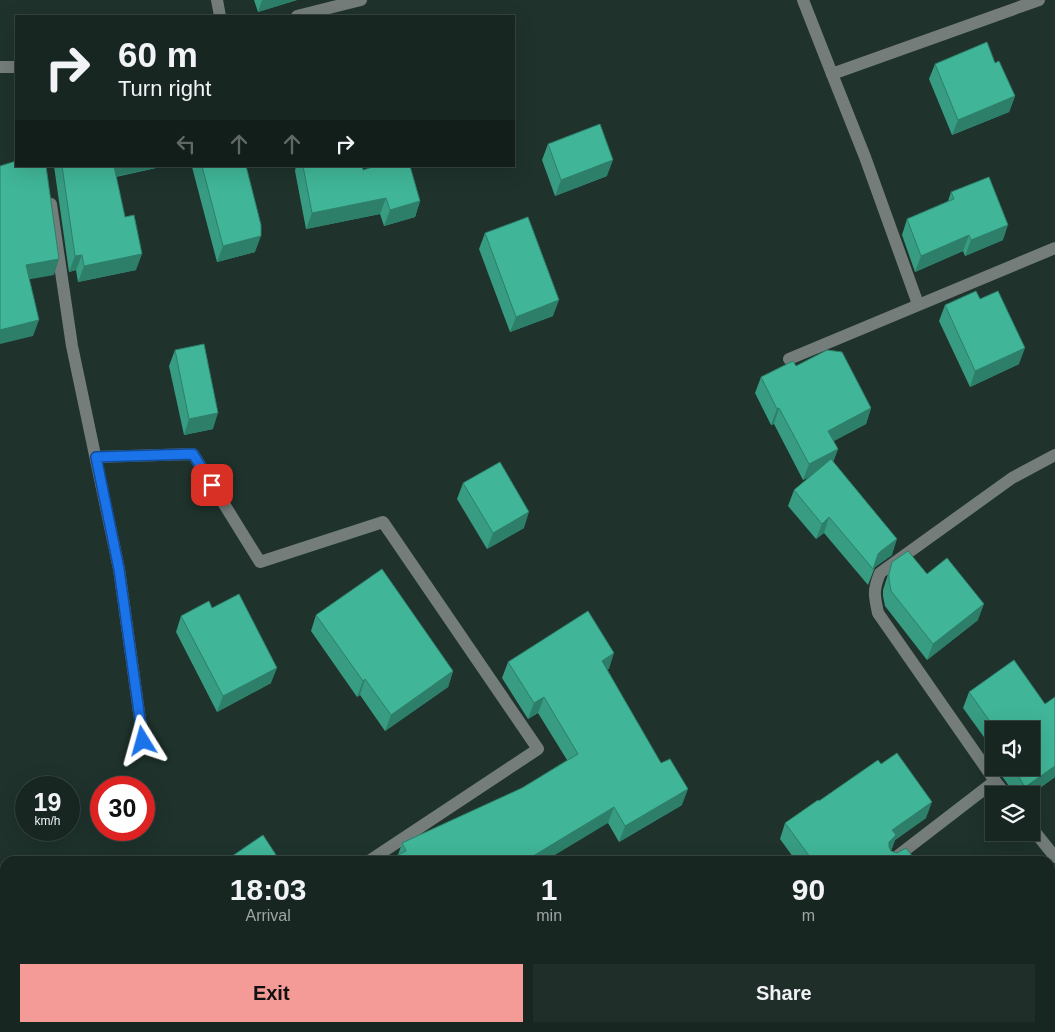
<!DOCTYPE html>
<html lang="en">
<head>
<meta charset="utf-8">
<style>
	:root { --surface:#172621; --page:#202e2a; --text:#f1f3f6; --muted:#9ea5a5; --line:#36433f; --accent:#f59b97 }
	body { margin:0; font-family:Helvetica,sans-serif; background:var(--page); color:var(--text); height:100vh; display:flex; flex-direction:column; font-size:19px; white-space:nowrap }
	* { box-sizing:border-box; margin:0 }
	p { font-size:16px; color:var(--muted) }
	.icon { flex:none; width:28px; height:28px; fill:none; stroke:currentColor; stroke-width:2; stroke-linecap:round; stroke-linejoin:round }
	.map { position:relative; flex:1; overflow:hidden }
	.sheet { position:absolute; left:0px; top:856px; width:1055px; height:176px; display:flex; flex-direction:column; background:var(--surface); border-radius:15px 15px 0 0; box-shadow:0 5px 20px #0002,0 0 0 1px var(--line) }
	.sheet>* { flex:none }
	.hud { position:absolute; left:15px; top:15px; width:500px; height:152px; border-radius:0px; box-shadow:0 5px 20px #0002,0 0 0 1px var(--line); background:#172621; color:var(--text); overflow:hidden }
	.buttons { position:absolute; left:985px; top:721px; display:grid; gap:10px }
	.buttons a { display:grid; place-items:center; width:55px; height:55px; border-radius:0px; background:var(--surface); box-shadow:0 5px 20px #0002,0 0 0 1px var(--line); font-size:25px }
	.speed { position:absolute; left:15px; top:776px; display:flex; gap:10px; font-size:25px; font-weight:700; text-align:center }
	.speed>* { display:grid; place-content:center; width:65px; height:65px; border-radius:50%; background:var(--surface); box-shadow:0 5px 20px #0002,0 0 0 1px var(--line); line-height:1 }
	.speed small { font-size:12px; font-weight:400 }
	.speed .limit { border:8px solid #d22; background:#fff; color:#111 }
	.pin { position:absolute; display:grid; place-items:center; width:42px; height:42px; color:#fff; margin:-21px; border-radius:10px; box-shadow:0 2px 8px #0006 }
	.me { position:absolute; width:55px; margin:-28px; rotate:352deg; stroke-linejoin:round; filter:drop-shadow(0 0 4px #0008) }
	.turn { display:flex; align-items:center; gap:18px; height:105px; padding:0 20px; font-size:22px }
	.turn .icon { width:65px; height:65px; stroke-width:2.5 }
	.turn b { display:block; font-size:35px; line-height:42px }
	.lanes { display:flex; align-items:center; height:48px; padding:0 20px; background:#0003; justify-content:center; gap:25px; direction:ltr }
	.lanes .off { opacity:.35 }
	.eta { display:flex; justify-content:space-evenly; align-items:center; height:85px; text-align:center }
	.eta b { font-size:30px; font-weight:700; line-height:35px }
	.button { display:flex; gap:10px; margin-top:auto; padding:10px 20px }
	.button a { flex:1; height:58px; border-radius:0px; background:var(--accent); color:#111; font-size:20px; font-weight:700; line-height:58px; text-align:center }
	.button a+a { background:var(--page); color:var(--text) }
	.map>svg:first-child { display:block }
</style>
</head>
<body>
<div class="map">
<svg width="1055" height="1032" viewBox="0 0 1055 1032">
	<rect width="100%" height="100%" fill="#1f322c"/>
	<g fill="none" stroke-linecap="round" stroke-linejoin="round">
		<!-- minor -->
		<g stroke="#747d7a" stroke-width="12">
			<polyline points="217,0 220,16"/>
			<polyline points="803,0 832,74 1039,0"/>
			<polyline points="297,16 361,0"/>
			<polyline points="0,67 16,67"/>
			<polyline points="832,74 865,157 918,304"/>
			<polyline points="51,204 72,346 119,569 143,741"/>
			<polyline points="789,359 1055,248"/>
			<polyline points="96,457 193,454 260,562 383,522 538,749 369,861"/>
			<path d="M1006,795l-11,-14 -117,-168c-4,-18 -5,-23 2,-40l132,-95 43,-23"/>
			<polyline points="1031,827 1055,857"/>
			<polyline points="891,861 995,781"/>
			<polyline points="154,1028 156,1032"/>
		</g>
	</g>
	<!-- wall -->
	<g fill="#379c82">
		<polygon points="254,0 297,0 258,12"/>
		<polygon points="995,63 1015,96 1009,112 952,135 929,79 935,64"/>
		<polygon points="548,144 607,176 555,196 542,160"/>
		<polygon points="54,166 165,166 116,177 136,270 78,282 76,270 69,272"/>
		<polygon points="186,166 246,166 255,252 217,262 192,167 186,168"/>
		<polygon points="296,166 362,166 363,170 420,201 415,217 384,226 380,214 306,229 295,171"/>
		<polygon points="951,192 1003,240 965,256 963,251 915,272 902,235 907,219 948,201"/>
		<polygon points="485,233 553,316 510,332 479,249"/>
		<polygon points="980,299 1019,364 970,387 939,321 945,305"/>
		<polygon points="175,350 213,429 184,435 169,366"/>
		<polygon points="796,366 871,408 866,424 833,441 838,449 833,462 892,555 875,567 868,585 824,533 816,539 788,506 794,490 811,476 803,480 774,424 771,425 755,393 761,377"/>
		<polygon points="463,483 524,528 487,549 457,499"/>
		<polygon points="892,562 927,574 978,620 927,660 885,606 883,596 883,590"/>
		<polygon points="212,608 271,683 217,712 176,632 181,616"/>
		<polygon points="316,615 453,671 448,687 385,731 360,695 357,697 311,631"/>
		<polygon points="508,662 609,669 607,669 682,805 619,842 608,823 398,855 402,843 522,788 567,760 538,713 528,719 502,678"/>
		<polygon points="969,692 1045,704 1055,697 1055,777 1030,795 1014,795 1012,790 996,768 1031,768 1031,730 994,730 994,751 963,708"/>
		<polygon points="994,752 994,765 991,761"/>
		<polygon points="881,764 926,818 895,840 891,851 916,861 796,861 780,839 785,823 819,801"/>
		<polygon points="182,1028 231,1028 229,1032 185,1032"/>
		<polygon points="941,1028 966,1028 959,1032 944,1032"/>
	</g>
	<!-- shaded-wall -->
	<g fill="#2d7f6a">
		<polygon points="262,0 297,0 258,12"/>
		<polygon points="1015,96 1009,112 952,135 958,120"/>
		<polygon points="613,160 607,176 555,196 561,180"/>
		<polygon points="112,166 165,166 108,178"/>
		<polygon points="386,198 380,214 306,229 312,213"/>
		<polygon points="420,201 415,217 384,226 390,210"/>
		<polygon points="1008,225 1003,240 965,256 971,240"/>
		<polygon points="969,235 963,251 915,272 921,256"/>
		<polygon points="261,236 255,252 217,262 223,246"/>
		<polygon points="142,254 136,270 78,282 84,266"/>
		<polygon points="82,255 76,270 69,272 75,256"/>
		<polygon points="59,259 54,275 20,281 26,265"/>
		<polygon points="559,300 553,316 510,332 516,317"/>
		<polygon points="39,320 33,336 0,344 0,330"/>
		<polygon points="1025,348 1019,364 970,387 975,371"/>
		<polygon points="779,408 774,424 771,425 777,409"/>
		<polygon points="871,408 866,424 823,447 828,431"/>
		<polygon points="218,413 213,429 184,435 189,419"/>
		<polygon points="838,449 832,465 803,480 809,464"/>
		<polygon points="529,512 524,528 487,549 493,533"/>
		<polygon points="829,517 824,533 816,539 822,524"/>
		<polygon points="897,539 892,555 875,567 872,570 878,554 881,551"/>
		<polygon points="984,604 978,620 927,660 933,644"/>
		<polygon points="614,653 609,669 596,676 602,661"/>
		<polygon points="277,668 271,683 217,712 223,696"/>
		<polygon points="453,671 448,687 385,731 391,715"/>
		<polygon points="365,679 360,695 357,697 363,681"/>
		<polygon points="544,697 538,713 528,719 534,703"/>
		<polygon points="1055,766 1055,777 1030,795 1022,795 1025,787"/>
		<polygon points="688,789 682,805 619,842 625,826"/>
		<polygon points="932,802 926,818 895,840 891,851 884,857 892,830"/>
		<polygon points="614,807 608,823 545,861 525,861"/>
		<polygon points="220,1028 231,1028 229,1032 214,1032"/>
		<polygon points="953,1028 966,1028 959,1032 951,1032"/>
	</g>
	<!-- building -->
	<g fill="#40b597" stroke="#2d7f6a">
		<polygon points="987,42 995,63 999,61 1015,96 958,120 935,64"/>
		<polygon points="600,124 613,160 561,180 548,144"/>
		<polygon points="16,161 16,166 46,166 59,259 26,265 39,320 0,330 0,166"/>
		<polygon points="62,166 114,166 125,217 134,215 142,254 84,266 82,255 75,256"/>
		<polygon points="202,166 246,166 261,225 261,236 223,246"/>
		<polygon points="303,166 362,166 363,170 376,166 410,166 420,201 390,210 386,198 312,213"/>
		<polygon points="989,177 1008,225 971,240 969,235 921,256 907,219 954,199 951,192"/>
		<polygon points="528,217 559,300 516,317 485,233"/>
		<polygon points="976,291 980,299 998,291 1025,348 975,371 945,305"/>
		<polygon points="204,344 218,413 189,419 175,350"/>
		<polygon points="827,350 842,352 871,408 828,431 838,449 809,464 779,408 777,409 761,377 793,361 796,366"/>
		<polygon points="831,459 897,539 881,551 878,554 873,569 829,517 822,524 794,490"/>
		<polygon points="500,462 529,512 493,533 463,483"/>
		<polygon points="908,551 927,574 947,558 984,604 933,644 891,591 889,580 889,574 892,562"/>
		<polygon points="382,569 453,671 391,715 365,679 363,681 316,615"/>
		<polygon points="239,594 277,668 223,696 181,616 209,601 212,608"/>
		<polygon points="588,611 614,653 602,661 661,763 670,759 688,789 625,826 614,807 525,861 385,861 406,851 402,843 522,788 578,754 544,697 534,703 508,662"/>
		<polygon points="1014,660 1045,704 1055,697 1055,766 1025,787 1020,779 1018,774 1013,768 1031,768 1031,730 996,730 969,692"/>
		<polygon points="897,753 932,802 892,830 896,835 889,842 889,847 891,851 897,853 906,848 916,861 813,861 785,823 818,800 819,801 878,760 881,764"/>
		<polygon points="263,835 280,861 225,861"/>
		<polygon points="199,1028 220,1028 214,1032 202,1032"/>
		<polygon points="483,1028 530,1028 533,1032 475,1032"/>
		<polygon points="860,1028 886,1028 888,1032 854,1032"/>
	</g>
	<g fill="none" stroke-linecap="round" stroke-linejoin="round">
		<defs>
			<polyline id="route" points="143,741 119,569 96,457 193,454 212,485"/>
		</defs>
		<!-- route casing -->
		<use href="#route" stroke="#114b97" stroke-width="12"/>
		<!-- route -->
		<use href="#route" stroke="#1a73e8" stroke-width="9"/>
	</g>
</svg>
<div class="buttons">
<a><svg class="icon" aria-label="sound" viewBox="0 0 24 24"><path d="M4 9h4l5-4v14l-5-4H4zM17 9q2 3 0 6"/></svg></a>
<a><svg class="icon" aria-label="layers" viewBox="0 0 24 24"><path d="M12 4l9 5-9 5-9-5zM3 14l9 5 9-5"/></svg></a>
</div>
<div class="speed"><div>19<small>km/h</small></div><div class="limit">30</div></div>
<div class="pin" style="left:212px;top:485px;background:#d93025"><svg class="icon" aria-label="arrive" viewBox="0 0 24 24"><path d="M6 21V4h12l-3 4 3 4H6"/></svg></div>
<svg class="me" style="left:143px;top:741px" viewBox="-20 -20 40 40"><path d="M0-17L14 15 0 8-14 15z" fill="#1a73e8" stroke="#fff" stroke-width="4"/></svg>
<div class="hud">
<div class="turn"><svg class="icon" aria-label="right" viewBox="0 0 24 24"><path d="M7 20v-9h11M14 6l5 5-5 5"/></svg><div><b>60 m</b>Turn right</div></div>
<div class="lanes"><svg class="icon off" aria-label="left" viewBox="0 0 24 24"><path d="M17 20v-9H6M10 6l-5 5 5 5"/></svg><svg class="icon off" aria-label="ahead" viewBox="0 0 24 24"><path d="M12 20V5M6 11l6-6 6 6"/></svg><svg class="icon off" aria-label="ahead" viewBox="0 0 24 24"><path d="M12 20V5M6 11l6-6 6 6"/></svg><svg class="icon" aria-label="right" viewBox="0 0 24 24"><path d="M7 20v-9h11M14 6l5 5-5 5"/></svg></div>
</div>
<section class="sheet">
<div class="eta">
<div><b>18:03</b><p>Arrival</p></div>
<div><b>1</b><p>min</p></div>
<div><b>90</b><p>m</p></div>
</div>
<div class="button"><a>Exit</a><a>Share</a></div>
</section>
</div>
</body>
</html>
